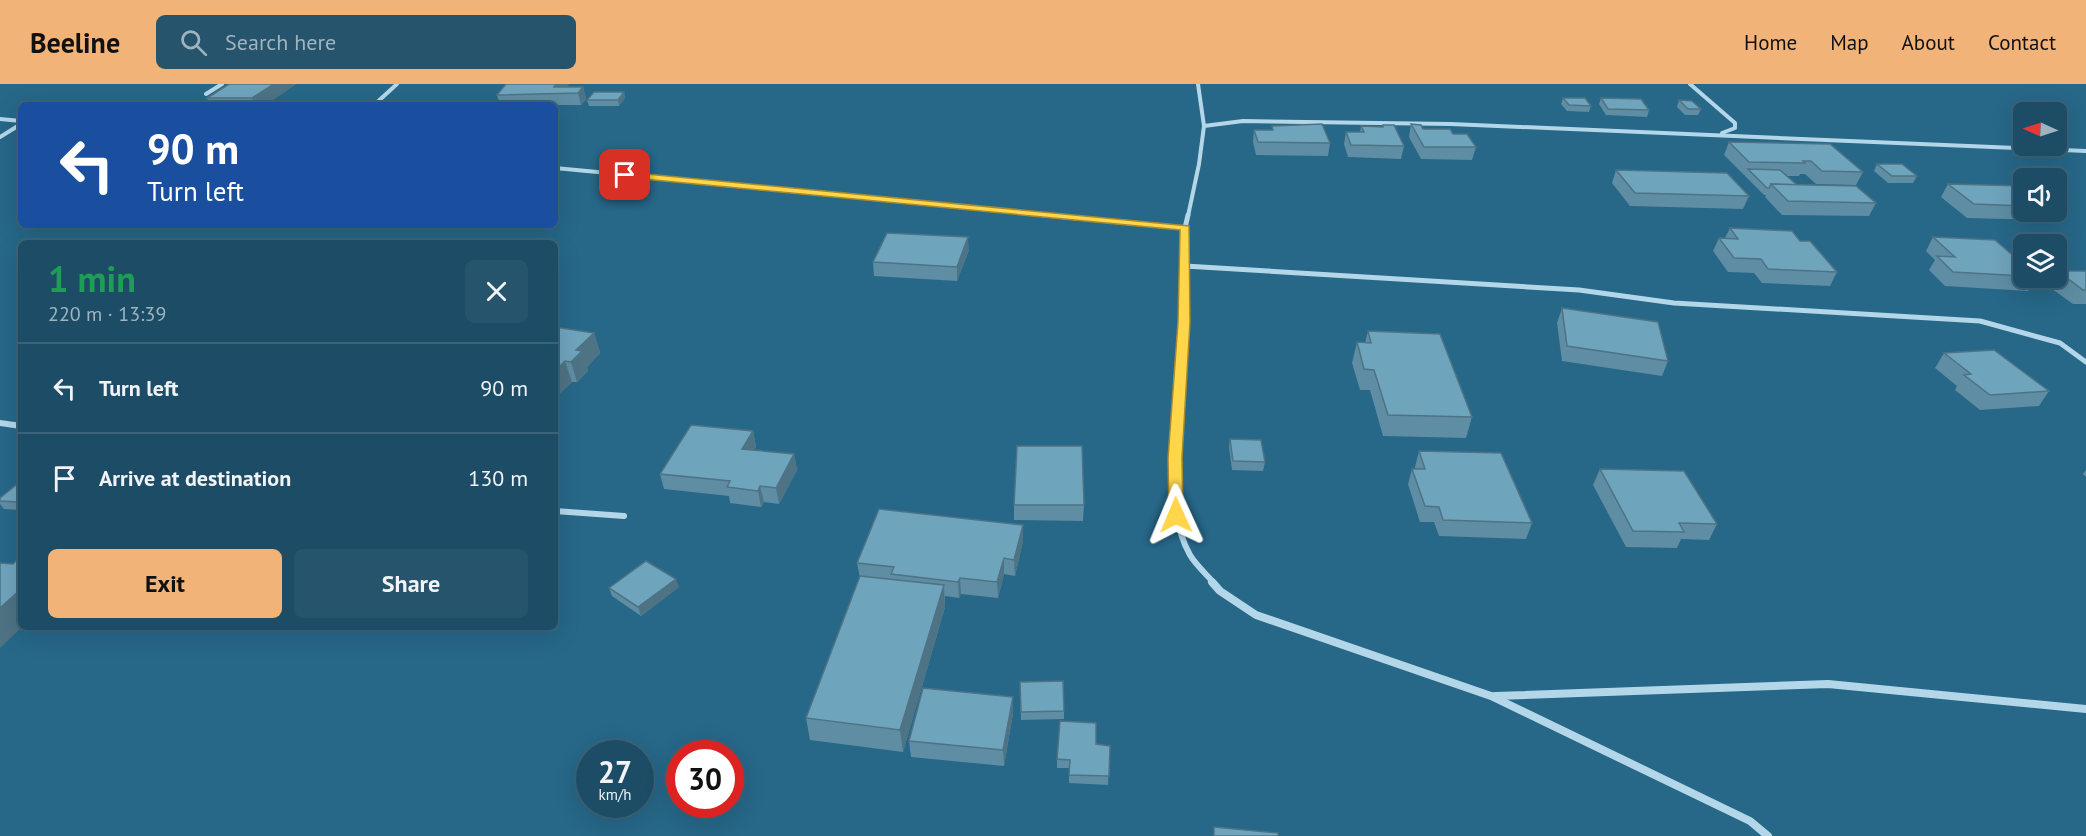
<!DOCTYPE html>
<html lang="en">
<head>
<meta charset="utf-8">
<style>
	:root { --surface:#1d4d66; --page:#25546c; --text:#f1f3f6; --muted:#a0b4bf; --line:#3b647a; --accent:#f1b378 }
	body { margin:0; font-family:"PT Sans",sans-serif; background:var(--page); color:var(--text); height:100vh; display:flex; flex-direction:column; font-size:22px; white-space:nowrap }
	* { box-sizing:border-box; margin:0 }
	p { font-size:20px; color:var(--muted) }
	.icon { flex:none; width:33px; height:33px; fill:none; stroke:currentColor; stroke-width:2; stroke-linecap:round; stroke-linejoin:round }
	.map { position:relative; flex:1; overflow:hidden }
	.drawer { position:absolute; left:18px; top:156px; width:540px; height:390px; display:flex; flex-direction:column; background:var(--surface); border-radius:9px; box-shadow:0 6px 24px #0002,0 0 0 2px var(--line) }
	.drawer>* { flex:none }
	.banner { position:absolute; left:18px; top:18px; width:540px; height:126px; border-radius:9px; box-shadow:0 6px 24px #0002,0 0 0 2px var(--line); background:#1a4fa0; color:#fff; overflow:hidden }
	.needle { width:39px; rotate:273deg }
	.controls { position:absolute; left:2013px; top:18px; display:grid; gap:12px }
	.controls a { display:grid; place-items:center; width:54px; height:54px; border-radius:9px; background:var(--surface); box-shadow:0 6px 24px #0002,0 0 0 2px var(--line); font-size:30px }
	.speed { position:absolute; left:576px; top:656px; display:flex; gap:12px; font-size:30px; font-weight:700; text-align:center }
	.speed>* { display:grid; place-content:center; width:78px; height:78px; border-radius:50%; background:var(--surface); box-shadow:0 6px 24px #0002,0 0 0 2px var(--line); line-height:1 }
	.speed small { font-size:15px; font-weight:400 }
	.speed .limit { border:9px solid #d22; background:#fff; color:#111 }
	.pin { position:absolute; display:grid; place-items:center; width:51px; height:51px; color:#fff; margin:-26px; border-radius:12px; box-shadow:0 3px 9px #0006 }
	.me { position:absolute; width:66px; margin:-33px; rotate:359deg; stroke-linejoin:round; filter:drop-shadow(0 0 4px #0008) }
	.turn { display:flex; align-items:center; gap:21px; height:126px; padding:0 30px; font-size:27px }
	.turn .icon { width:78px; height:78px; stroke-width:2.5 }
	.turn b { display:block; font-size:42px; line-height:51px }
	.round { display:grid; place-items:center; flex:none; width:63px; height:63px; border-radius:9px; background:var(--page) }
	.headline { display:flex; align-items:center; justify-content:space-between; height:102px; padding:0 30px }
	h1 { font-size:36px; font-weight:600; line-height:45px; color:#1e9e55 }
	.primary-button { display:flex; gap:12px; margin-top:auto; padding:12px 30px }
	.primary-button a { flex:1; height:69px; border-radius:9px; background:var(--accent); color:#111; font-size:24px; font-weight:600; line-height:69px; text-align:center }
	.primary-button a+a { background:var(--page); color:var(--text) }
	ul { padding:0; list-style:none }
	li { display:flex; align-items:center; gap:18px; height:90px; padding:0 30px; border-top:2px solid var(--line) }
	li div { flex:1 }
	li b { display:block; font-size:22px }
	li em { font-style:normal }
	header { display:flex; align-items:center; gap:36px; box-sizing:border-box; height:84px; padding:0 30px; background:var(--accent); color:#111 }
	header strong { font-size:28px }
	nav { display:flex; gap:33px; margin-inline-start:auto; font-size:21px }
	.search { width:420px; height:54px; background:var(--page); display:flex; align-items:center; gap:15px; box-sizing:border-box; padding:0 21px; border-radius:9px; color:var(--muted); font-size:22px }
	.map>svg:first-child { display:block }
</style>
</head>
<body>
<header>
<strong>Beeline</strong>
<div class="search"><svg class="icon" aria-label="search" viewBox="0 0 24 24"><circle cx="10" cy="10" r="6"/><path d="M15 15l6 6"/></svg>Search here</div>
<nav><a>Home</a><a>Map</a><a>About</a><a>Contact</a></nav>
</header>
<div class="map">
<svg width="2086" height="752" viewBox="0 0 2086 752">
	<rect width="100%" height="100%" fill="#276788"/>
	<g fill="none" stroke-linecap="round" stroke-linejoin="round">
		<!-- minor-far3 -->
		<g stroke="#b3d7e9" stroke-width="4">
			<polyline points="1198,0 1204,42"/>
			<polyline points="1690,0 1735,39 1735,44 1722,49"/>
			<polyline points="206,10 222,0"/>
			<polyline points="374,21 397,0"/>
			<polyline points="0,35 21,37"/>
			<polyline points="0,53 21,40"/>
			<polyline points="555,84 1061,132"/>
			<polyline points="1188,132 1199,80 1204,42 1243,37 1451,40 2086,67"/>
		</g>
		<!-- minor-far2 -->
		<g stroke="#b3d7e9" stroke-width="5">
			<polyline points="1045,131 1185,144"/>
			<polyline points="1185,182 1579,206 1674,219 1980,237 2060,259 2086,278"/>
			<polyline points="1180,296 1184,238 1185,144 1188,131"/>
		</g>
		<!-- minor-far1 -->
		<g stroke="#b3d7e9" stroke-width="6">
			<path d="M1180,294c-3,52 -17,130 10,177 6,10 16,19 24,28"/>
			<polyline points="0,339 21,342"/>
			<polyline points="555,427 624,432"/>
		</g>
		<!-- minor -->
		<g stroke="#b3d7e9" stroke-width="8">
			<polyline points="1212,498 1220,507 1256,531 1491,612 1750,737 1768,752"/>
			<polyline points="1495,612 1828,600 2086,625"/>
		</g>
	</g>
	<!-- wall -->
	<g fill="#5f8da3">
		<polygon points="296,0 265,21 210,21 207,14"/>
		<polygon points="506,0 569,0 566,3 583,3 586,15 581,21 500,21 497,11"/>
		<polygon points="624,8 625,14 619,22 589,22 587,16"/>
		<polygon points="1563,14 1591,22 1589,28 1567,27 1561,20"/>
		<polygon points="1601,14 1649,26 1647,33 1606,31 1599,20"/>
		<polygon points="1679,16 1701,25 1698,31 1685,31 1677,23"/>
		<polygon points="1411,40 1476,63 1472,76 1421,75 1409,53"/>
		<polygon points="1383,41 1404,62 1401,75 1348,73 1344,60 1346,48 1360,48 1361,42 1382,43"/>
		<polygon points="1272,42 1330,59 1328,72 1256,71 1253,58 1254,46 1272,46"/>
		<polygon points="1729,58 1863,88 1856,101 1816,100 1805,90 1800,90 1799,92 1787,92 1797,101 1876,119 1869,132 1782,131 1765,113 1766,111 1764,111 1745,92 1745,91 1744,91 1724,71"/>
		<polygon points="1877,80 1917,92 1913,99 1888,99 1874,87"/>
		<polygon points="1616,86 1749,112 1743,125 1630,122 1612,99"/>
		<polygon points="1948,100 2024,102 2024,128 2050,128 2045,136 1967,134 1941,113"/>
		<polygon points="1730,144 1800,157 1837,188 1830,202 1762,199 1754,189 1728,188 1713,167 1719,154 1725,154"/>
		<polygon points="1933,153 2024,181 2024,194 2036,194 2028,207 1945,202 1929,186 1935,176 1926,167"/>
		<polygon points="969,166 957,197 874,192 873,178"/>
		<polygon points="2058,187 2086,187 2086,220 2073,220 2048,202 2054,194 2056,194"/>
		<polygon points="1562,224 1668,277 1662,292 1562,277 1557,239"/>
		<polygon points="555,243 594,249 600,269 587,283 588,287 577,298 572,298 555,314"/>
		<polygon points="1368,247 1472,333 1466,354 1383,352 1370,306 1360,306 1352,279 1357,258 1365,259"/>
		<polygon points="1944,269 2049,307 2039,322 1980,326 1955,306 1957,302 1935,284"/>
		<polygon points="753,347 756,363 754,366 794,370 797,386 779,420 764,418 761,423 730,419 729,412 664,405 660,390"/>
		<polygon points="1230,355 1265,378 1263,387 1232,386 1229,363"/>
		<polygon points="1419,367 1532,439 1526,455 1439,452 1434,438 1420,438 1408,400 1412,385 1415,385 1415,383"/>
		<polygon points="1600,385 1717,440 1709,456 1681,455 1677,464 1626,463 1593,401"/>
		<polygon points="2086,386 2086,393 2083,390"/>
		<polygon points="21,397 21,426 4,425 0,420 0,414"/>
		<polygon points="1014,421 1084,421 1083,437 1014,436"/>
		<polygon points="1023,457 1015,492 1004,490 998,514 961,510 959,514 945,512 945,523 903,668 810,656 806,634 860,494 857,479"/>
		<polygon points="679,503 641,532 612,512 609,504"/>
		<polygon points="1020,598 1064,627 1064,635 1021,636"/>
		<polygon points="1013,629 1004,682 911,673 909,657"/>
		<polygon points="1096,660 1110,662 1108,701 1069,699 1069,684 1057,684 1057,675"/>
	</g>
	<!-- shaded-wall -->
	<g fill="#4e7384">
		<polygon points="274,0 296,0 265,21 255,21 252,14"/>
		<polygon points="556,0 569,0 561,10 554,3"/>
		<polygon points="583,3 586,15 581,21 578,9"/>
		<polygon points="624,8 625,14 619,22 618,16"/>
		<polygon points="968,153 969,166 957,197 957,183"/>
		<polygon points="594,249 600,269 587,283 588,287 577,298 571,278 576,266"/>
		<polygon points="565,277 572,298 555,314 555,287"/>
		<polygon points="753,347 756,363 745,381 742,365"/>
		<polygon points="794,370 797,386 779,420 776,404"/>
		<polygon points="760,402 764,418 761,423 758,407"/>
		<polygon points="1023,441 1023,457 1015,492 1014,476"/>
		<polygon points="1004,474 1004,490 998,514 997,498"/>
		<polygon points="960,494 961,510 959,514 958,498"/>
		<polygon points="676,495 679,503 641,532 638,523"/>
		<polygon points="944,501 945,523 903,668 900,646"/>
		<polygon points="21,505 21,543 22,543 0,564 0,524"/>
		<polygon points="1013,613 1013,629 1004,682 1003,666"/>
	</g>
	<!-- building -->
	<g fill="#6fa4bd" stroke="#4e7384" stroke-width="1.5">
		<polygon points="229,0 274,0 252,14 207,14"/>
		<polygon points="506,0 556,0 554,3 583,3 578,9 497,11"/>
		<polygon points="594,8 624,8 618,16 587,16"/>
		<polygon points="1563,14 1585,14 1591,22 1569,21"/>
		<polygon points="1601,14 1641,15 1649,26 1608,25"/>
		<polygon points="1679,16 1692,17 1701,25 1688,25"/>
		<polygon points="1322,40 1330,59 1258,58 1254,46 1273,46 1272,42"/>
		<polygon points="1411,40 1421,41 1423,45 1450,45 1453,50 1467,50 1476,63 1424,63"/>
		<polygon points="1383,41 1394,41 1404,62 1351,61 1346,48 1364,48 1361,42 1383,43"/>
		<polygon points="1729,58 1830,60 1863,88 1822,87 1811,77 1803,77 1805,79 1749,78"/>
		<polygon points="1877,80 1902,80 1917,92 1892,92"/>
		<polygon points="1748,85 1780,86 1797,101 1771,100 1769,104 1767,104"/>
		<polygon points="1616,86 1727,89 1749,112 1635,109"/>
		<polygon points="1771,100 1856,102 1876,119 1788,117"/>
		<polygon points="1948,100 2024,102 2024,122 1974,120"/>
		<polygon points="1730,144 1792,147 1800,157 1810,157 1837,188 1768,185 1761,175 1734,174 1719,154 1738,155"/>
		<polygon points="887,149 968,153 957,183 873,178"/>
		<polygon points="1933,153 1995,156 2024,181 2024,192 1953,188 1937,172 1955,173"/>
		<polygon points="2058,187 2086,187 2086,206 2083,206"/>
		<polygon points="1562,224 1658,238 1668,277 1567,262"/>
		<polygon points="555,243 594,249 576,266 582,267 571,278 565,277 555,287"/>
		<polygon points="1368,247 1440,250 1472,333 1388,331 1374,286 1364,285 1357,258 1371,259"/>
		<polygon points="1994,266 2049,307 1990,311 1964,291 1971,290 1944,269"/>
		<polygon points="691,341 753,347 742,365 794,370 776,404 760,402 758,407 727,403 730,397 660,390"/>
		<polygon points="1230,355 1261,356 1265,378 1233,377"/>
		<polygon points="1017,362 1082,362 1084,421 1014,421"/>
		<polygon points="1419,367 1501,369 1532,439 1443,436 1439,423 1425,422 1412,385 1425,385"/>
		<polygon points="1600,385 1684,387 1717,440 1679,439 1684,448 1633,447"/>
		<polygon points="21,397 21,415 18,418 0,417 0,414"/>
		<polygon points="879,425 1023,441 1014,476 1004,474 997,498 960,494 958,498 891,490 894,483 857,479"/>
		<polygon points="21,472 21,505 0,524 0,479 13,480"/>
		<polygon points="646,477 676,495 638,523 609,504"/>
		<polygon points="860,492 944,501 900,646 806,634"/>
		<polygon points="1063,597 1064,627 1021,628 1020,598"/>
		<polygon points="923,604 1013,613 1003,666 909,657"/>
		<polygon points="1060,637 1096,639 1096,660 1110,662 1109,692 1069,691 1070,676 1057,675"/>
		<polygon points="1214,743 1278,749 1278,752 1214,752"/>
	</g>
	<!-- route -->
	<polygon fill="#ffd54a" stroke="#a68a30" stroke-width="1.5" points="625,88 1189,142 1190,238 1182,374 1183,431 1176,436 1169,431 1168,374 1178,238 1180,146 622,93 622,89"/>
</svg>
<div class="controls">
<a><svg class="needle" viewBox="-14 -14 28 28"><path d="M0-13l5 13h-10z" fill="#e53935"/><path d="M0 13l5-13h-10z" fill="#a0b4bf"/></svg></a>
<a><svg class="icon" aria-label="sound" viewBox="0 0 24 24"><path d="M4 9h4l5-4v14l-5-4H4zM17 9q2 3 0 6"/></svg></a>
<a><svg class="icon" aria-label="layers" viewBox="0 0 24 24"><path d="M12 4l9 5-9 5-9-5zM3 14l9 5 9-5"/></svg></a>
</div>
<div class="speed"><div>27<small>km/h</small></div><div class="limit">30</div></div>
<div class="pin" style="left:625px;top:91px;background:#d93025"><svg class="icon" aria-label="arrive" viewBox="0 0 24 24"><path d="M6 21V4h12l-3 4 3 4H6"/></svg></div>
<svg class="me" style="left:1176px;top:431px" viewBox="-20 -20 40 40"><path d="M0-17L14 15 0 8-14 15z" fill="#ffd54a" stroke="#fff" stroke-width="4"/></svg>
<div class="banner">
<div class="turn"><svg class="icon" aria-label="left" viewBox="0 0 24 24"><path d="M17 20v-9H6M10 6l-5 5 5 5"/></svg><div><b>90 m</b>Turn left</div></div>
</div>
<section class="drawer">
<div class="headline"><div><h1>1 min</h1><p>220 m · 13:39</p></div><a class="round"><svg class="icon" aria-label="close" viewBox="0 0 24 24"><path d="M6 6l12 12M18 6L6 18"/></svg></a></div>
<ul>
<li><svg class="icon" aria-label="left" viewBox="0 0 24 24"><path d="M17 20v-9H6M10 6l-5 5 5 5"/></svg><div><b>Turn left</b></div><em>90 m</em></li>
<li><svg class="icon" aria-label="arrive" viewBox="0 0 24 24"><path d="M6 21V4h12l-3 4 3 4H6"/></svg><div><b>Arrive at destination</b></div><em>130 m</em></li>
</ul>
<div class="primary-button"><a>Exit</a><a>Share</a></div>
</section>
</div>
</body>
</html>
